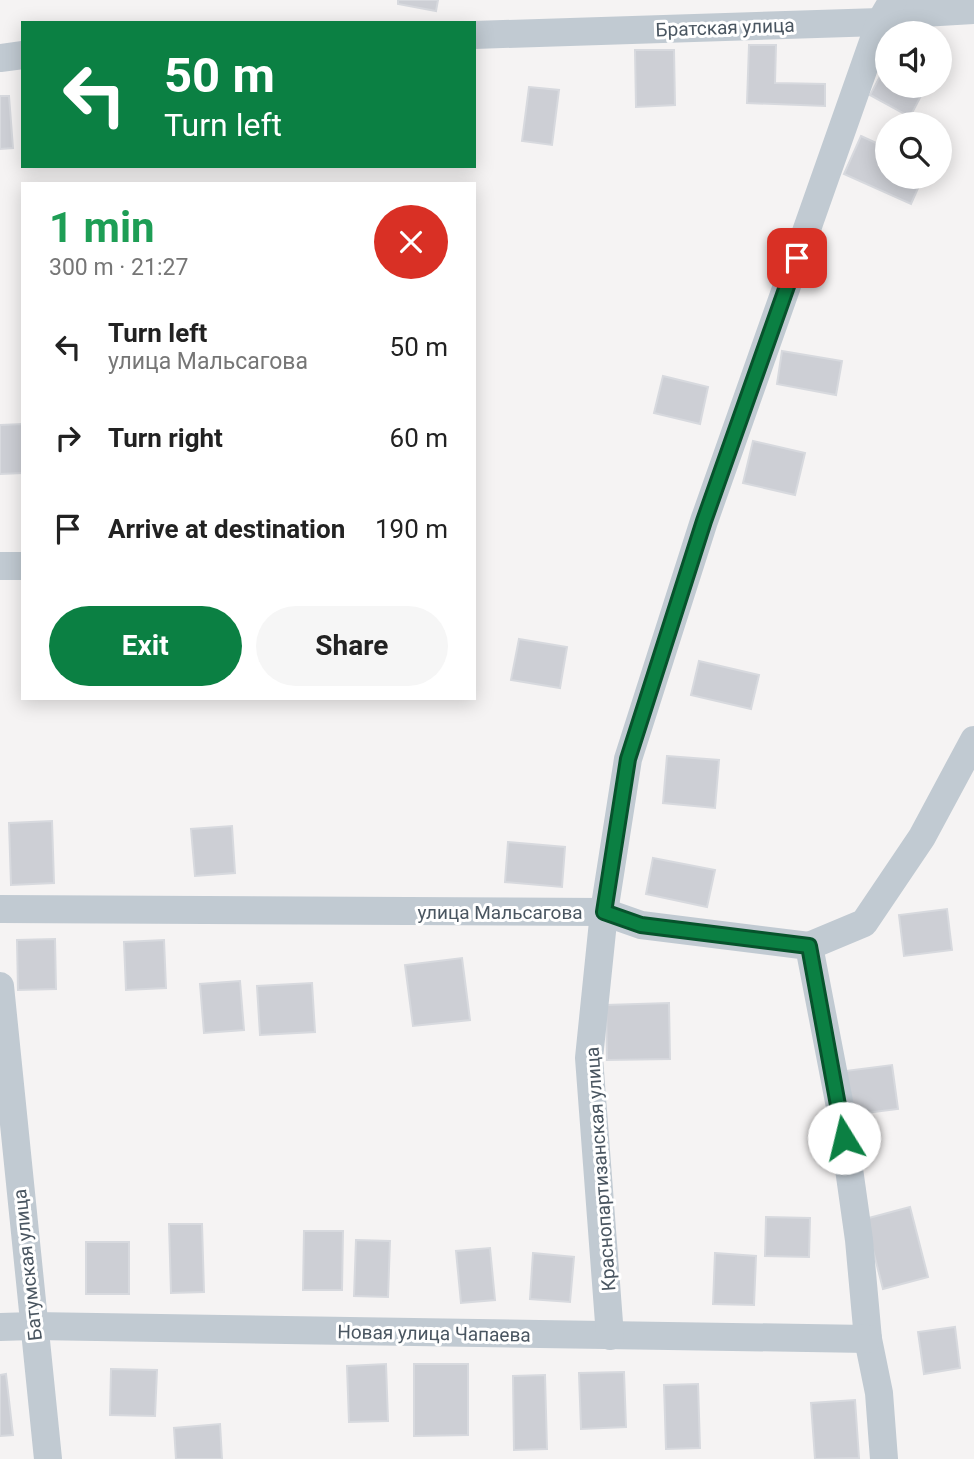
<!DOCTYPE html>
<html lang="en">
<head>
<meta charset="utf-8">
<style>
	:root { --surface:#fff; --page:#f6f6f6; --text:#222; --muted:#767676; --accent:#0b8043 }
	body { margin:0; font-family:Roboto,sans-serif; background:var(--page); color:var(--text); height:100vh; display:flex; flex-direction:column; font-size:26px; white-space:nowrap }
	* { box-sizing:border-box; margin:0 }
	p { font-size:23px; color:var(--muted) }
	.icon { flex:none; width:38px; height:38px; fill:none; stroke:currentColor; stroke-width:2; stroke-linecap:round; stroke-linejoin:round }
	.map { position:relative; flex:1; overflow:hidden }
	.details { position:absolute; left:21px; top:182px; width:455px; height:518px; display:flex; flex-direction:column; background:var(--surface); border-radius:0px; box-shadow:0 4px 18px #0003 }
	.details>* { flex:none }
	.hud { position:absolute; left:21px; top:21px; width:455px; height:147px; border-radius:0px; box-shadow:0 4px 18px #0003; background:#0b8043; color:#fff; overflow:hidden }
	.buttons { position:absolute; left:875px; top:21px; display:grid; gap:14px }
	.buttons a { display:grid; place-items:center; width:77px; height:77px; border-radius:50%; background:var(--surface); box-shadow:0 4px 18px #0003; font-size:35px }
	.pin { position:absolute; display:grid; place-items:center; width:60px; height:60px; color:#fff; margin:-30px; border-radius:14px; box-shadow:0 4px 10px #0006 }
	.me { position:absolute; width:77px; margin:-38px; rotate:351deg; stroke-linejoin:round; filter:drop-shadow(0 0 5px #0008) }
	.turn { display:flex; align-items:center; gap:24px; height:147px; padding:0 28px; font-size:32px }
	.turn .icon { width:91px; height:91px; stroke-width:2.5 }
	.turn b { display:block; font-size:49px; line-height:60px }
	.round { display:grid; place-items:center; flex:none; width:74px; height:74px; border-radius:37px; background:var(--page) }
	.headline { display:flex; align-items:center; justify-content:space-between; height:119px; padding:0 28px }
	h1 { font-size:42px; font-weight:700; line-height:52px; color:#1e9e55 }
	.action { display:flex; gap:14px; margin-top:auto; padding:14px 28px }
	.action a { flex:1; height:80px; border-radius:42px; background:var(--accent); color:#fff; font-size:28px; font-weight:700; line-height:80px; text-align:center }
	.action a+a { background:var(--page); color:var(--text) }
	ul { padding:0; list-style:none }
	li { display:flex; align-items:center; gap:21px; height:91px; padding:0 28px }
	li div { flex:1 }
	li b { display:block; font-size:26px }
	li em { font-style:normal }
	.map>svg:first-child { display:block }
</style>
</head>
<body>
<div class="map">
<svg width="974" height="1459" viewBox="0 0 974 1459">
	<rect width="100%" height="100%" fill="#f5f3f3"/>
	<!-- building -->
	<g fill="#cdcfd5" stroke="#d7d9de" stroke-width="2">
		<polygon points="398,0 438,0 436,11 398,4"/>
		<polygon points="749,45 776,45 775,83 825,84 825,106 747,103"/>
		<polygon points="635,50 674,50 675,105 636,107"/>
		<polygon points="885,67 887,68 887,86 921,86 925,88 910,117 870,95"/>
		<polygon points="529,87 559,90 552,145 522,141"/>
		<polygon points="0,96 9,96 13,148 0,149"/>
		<polygon points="861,136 887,148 887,177 923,177 911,204 844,174"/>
		<polygon points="782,351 842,361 836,395 777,384"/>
		<polygon points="663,376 708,387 700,424 654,413"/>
		<polygon points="23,424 23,473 0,474 0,425"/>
		<polygon points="753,441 805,453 795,495 743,483"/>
		<polygon points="519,639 567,647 560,688 511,680"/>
		<polygon points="699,661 759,675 751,709 691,695"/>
		<polygon points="667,756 719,760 715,808 663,803"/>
		<polygon points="52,821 54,883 11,885 9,823"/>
		<polygon points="232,826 235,873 195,876 191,829"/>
		<polygon points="508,842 565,847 562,887 505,882"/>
		<polygon points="653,858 715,870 707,907 646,894"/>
		<polygon points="947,909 952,950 904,956 899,915"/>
		<polygon points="55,939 56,989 18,990 17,940"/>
		<polygon points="164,940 166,988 126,990 124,942"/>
		<polygon points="462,958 470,1020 413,1026 405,965"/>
		<polygon points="240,981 244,1030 204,1033 200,984"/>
		<polygon points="312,983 315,1032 260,1035 257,986"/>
		<polygon points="669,1003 670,1059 607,1060 606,1005"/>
		<polygon points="892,1065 898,1109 851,1115 845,1071"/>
		<polygon points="910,1207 928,1277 883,1289 865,1219"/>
		<polygon points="766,1217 810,1218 809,1257 765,1256"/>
		<polygon points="169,1224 202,1224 204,1292 171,1293"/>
		<polygon points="304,1231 343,1231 342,1290 303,1290"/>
		<polygon points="356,1240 390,1241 388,1297 354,1296"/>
		<rect x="86" y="1242" width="43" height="52"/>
		<polygon points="490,1248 495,1300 461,1303 456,1251"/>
		<polygon points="533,1253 574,1257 570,1302 530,1299"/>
		<polygon points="715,1253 756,1256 754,1305 713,1304"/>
		<polygon points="955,1327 960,1368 924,1374 918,1332"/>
		<polygon points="386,1364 388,1421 349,1422 347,1366"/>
		<polygon points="414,1364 468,1364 468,1435 414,1436"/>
		<polygon points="111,1369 157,1370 155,1416 110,1415"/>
		<polygon points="624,1372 626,1427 581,1429 579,1373"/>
		<polygon points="6,1374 13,1435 0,1436 0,1375"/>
		<polygon points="545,1375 547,1449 514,1450 513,1376"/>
		<polygon points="698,1384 700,1448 666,1449 664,1385"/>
		<polygon points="855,1400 859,1458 815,1459 811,1403"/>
		<polygon points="220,1424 222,1459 176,1459 174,1428"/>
	</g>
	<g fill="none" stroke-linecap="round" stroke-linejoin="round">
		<!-- street -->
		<g stroke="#c1cad2" stroke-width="28">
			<polyline points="474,35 880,22 906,14 974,10"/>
			<polyline points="0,58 23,55"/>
			<polyline points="0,566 23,566"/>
			<polyline points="0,909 604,912 641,925 809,946 841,1112 859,1240 868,1339 879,1393 884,1459"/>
			<polyline points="809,946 864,923 922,837 974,740"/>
			<polyline points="0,986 48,1459"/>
			<polyline points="0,1327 33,1326 868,1339"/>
			<polyline points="610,1336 589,1058 604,912 628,759 704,521 880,22 893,0"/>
		</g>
	</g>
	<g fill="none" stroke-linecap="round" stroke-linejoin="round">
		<defs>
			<polyline id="route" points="797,258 704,521 628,759 604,912 641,925 809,946 844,1138"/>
		</defs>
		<!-- route casing -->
		<use href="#route" stroke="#07532c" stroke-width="18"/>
		<!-- route -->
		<use href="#route" stroke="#0b8043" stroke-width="12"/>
	</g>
	<g text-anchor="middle" stroke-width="6" stroke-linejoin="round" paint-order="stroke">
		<!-- street labels -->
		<g font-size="19" fill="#4a5661" stroke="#fff">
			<text transform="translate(725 27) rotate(-2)" y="7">Братская улица</text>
			<text x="500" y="919">улица Мальсагова</text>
			<text transform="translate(600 1169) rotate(-94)" y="7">Краснопартизанская улица</text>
			<text transform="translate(27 1265) rotate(-96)" y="7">Батумская улица</text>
			<text transform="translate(434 1333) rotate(1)" y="7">Новая улица Чапаева</text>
		</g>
	</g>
</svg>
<div class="buttons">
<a><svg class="icon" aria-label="sound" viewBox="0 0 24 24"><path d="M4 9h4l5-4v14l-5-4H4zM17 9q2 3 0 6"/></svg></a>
<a><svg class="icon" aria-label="search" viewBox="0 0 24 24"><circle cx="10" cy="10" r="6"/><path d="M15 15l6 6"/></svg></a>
</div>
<div class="pin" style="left:797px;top:258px;background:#d93025"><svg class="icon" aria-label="arrive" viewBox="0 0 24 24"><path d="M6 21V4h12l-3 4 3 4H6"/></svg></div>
<svg class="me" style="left:844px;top:1138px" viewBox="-20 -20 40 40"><circle r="19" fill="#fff"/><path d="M0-13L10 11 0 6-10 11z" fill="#0b8043"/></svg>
<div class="hud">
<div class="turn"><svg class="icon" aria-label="left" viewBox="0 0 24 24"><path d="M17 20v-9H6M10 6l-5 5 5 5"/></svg><div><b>50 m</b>Turn left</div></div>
</div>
<section class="details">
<div class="headline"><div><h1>1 min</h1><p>300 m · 21:27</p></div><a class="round" style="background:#d93025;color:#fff"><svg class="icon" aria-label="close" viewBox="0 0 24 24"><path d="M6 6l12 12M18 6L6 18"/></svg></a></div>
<ul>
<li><svg class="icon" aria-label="left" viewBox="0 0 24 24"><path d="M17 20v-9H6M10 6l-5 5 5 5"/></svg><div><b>Turn left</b><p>улица Мальсагова</p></div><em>50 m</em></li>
<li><svg class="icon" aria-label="right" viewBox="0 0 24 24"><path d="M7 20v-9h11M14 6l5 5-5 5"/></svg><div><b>Turn right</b></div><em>60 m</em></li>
<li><svg class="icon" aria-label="arrive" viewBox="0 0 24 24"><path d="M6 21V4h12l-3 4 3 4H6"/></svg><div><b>Arrive at destination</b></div><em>190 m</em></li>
</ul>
<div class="action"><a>Exit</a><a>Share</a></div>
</section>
</div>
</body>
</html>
